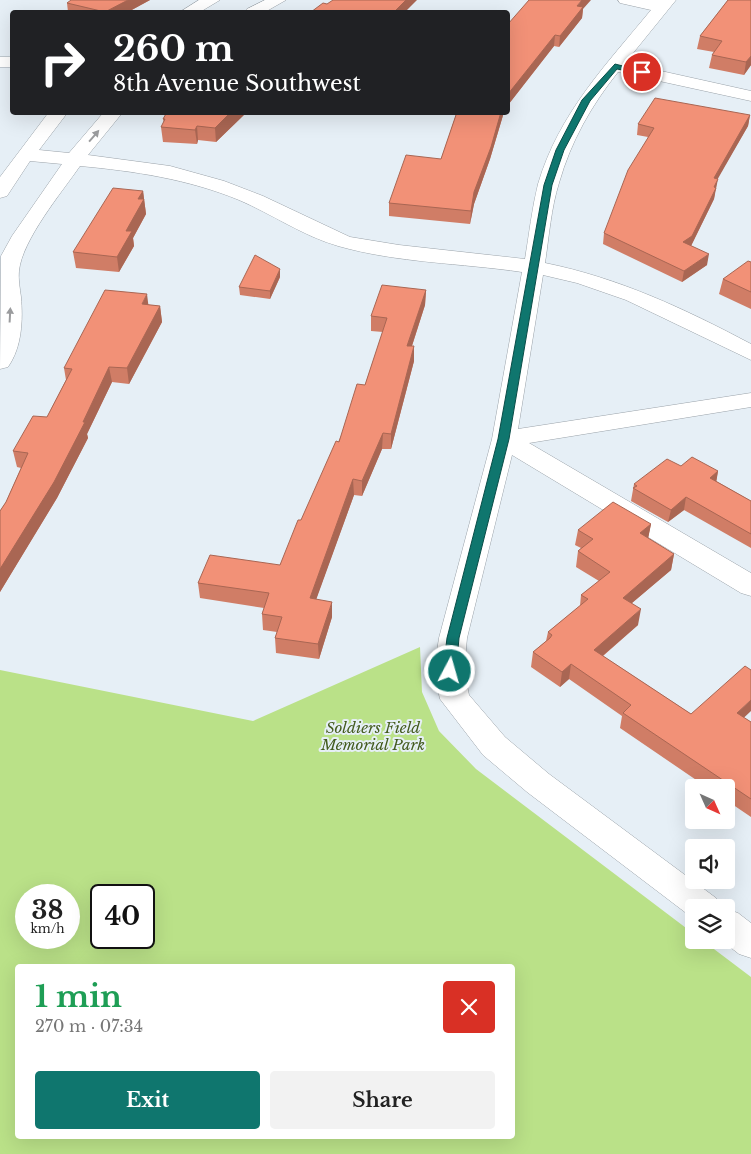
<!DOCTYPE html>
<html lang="en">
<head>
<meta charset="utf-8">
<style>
	:root { --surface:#fff; --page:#f2f2f2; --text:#222; --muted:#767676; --accent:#0f766e }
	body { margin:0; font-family:"Libre Baskerville",serif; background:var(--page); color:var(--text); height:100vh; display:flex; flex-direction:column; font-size:19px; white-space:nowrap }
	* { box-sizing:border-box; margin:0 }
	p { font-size:16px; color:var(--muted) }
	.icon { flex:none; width:28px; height:28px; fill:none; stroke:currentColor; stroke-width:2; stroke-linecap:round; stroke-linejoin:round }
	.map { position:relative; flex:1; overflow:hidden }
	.sheet { position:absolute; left:15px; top:964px; width:500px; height:175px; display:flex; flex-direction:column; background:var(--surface); border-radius:5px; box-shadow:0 5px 20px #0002 }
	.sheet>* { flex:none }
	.top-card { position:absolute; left:10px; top:10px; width:500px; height:105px; border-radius:5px; box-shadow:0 5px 20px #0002; background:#202124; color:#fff; overflow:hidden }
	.needle { width:32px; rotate:135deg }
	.tools { position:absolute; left:685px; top:779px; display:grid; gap:10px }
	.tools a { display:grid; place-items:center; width:50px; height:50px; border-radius:5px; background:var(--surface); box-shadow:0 5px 20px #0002; font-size:25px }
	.speed { position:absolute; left:15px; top:884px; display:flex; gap:10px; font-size:25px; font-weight:700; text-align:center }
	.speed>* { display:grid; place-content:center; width:65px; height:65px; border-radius:50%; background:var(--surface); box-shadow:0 5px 20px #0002; line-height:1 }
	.speed small { font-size:12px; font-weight:400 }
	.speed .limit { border:2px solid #111; border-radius:8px; background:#fff; color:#111 }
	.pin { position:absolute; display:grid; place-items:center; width:42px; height:42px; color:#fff; margin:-21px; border:2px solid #fff; border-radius:50%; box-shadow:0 1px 5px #0007 }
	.me { position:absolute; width:55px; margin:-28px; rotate:6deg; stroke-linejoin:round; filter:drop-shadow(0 0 4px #0008) }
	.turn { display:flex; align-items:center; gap:18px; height:105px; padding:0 20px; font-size:22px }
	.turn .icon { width:65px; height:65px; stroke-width:2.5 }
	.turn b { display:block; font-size:35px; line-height:42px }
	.round { display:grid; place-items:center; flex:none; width:52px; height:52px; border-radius:5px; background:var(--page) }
	.overview { display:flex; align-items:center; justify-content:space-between; height:85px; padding:0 20px }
	h1 { font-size:30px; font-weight:700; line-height:38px; color:#1e9e55 }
	.button { display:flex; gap:10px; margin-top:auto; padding:10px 20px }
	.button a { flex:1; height:58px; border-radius:5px; background:var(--accent); color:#fff; font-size:20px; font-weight:700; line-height:58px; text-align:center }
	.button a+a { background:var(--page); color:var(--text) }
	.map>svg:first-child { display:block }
</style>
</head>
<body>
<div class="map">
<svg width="751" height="1154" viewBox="0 0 751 1154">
	<rect width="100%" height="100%" fill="#e6eff6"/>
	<!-- green -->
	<path fill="#bae188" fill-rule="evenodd" d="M420,647l2,45 17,39 37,38 218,165v6h8l49,37v177h-751v-484l253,51zM26,895h43v43h-43zM101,895h43v43h-43zM18,966h494v170h-494z"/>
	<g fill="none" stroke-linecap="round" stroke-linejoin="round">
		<defs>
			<g id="minor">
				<polygon points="199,0 220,0 200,12 180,12"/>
				<polygon points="265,0 286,0 265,12 245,12 247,9"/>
				<path d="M618,0h58l-51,63 126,28v10l-133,-29c-27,34 -47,69 -59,111 -8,25 -10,54 -14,80 74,15 140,46 206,81v16l-125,-60 -49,-17 -34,-8 -25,154 233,-36v14l-222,36 222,130v23l-10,-3 -229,-138 -45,183 -3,33 5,24 36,42 44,37 167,124 5,10h-27v11l-167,-127 -44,-37 -43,-56 -6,-28 5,-33 53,-199 30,-167c-61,-9 -124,-9 -184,-26 -35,-10 -66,-32 -99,-46 -51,-21 -105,-29 -159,-34 -18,26 -58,74 -61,105 -1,8 1,18 2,26 2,23 1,50 -13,70l-8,2 1,-113 11,-20 50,-72 -32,-3 -23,35 -7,2v-21l49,-65h19l-29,38 30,3 35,-41h19l-35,43 82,11 54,15 39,15 87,41 49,8 126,14c4,-24 7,-51 13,-75 21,-71 68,-119 113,-174l-31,-7z"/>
				<rect x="0" y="57" width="12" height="10"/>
				<polygon points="726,909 738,913 751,923 751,958 739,954 721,940 726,940"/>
			</g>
		</defs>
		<!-- minor casing -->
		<use href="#minor" stroke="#9aa2a9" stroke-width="1"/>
		<!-- minor -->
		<use href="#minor" fill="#fff" fill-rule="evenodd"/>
	</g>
	<!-- wall -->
	<g fill="#d07d66">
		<polygon points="150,0 128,12 68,12 67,3"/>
		<polygon points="728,0 751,65 744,75 709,68 712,55 714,52 697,49 700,36"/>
		<polygon points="583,9 582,18 559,47 554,46 508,105 508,24"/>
		<polygon points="167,112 247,112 216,142 198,140 197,144 163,142 161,127 164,123 163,119"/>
		<polygon points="457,112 504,112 490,159 474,204 470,224 389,216 389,203 441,159"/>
		<polygon points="750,115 748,126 717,179 714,199 691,246 707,265 682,282 603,244 604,233 648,137 637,135 638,124"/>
		<polygon points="143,191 146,214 133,238 134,246 119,272 76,268 73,252"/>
		<polygon points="751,262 751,309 719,294 723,279"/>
		<polygon points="280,277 270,299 240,295 239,287"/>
		<polygon points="426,290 425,305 412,346 414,361 391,449 382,449 362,496 354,495 316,599 332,617 319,659 276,653 275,638 277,632 263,630 262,614 264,608 200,598 198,583 280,565 365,385 383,332 371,331 371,316"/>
		<polygon points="149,305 160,306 162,322 129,384 112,382 87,434 88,438 57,498 0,592 0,511 6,502 21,468 17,467 13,451 47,417 66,380 64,368"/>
		<polygon points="718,471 716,481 751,501 751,548 684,510 668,522 631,501 634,484"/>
		<polygon points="651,524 648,538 674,554 671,570 632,603 638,625 603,656 691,714 744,718 751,722 751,817 726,800 726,788 708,788 620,728 622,716 569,679 560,687 531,667 533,652 546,641 548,632 580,606 581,595 599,581 576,567 578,551 581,548 575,545 578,530"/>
	</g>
	<!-- shaded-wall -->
	<g fill="#a96653">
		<polygon points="128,0 150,0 128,12 105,12"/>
		<polygon points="406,0 417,0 405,12 394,12"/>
		<polygon points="582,0 591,0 583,9 582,18 559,47 560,36 577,6"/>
		<polygon points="555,35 554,46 508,105 508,94"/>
		<polygon points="751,56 751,65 744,75 746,62"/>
		<polygon points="231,112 247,112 216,142 215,128"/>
		<polygon points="501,112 504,112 490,159 474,204 470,224 471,211 474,192"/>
		<polygon points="750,115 748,126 712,189 714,178"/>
		<polygon points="197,126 198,140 197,144 195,130"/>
		<polygon points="718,179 714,199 690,248 683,242"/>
		<polygon points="143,191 146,214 133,238 134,246 119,272 117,257 126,231 138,199"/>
		<polygon points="709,254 707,265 682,282 684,271"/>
		<polygon points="280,269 280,277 270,299 270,291"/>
		<polygon points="426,290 425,305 407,361 407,346"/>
		<polygon points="147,294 149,310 142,304"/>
		<polygon points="160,306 162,322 129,384 127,368"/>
		<polygon points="414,346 414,361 391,449 391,434"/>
		<polygon points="109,367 112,382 87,434 88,438 57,498 0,592 0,569 83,422"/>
		<polygon points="383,433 382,449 362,496 362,481"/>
		<polygon points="718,471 716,484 710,478"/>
		<polygon points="353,479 354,495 311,614 310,598"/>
		<polygon points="686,497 684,510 668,522 671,510"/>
		<polygon points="651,524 648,539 640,533"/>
		<polygon points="674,554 671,570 620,613 623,598"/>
		<polygon points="332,602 332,617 319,659 318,644"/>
		<polygon points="641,609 638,625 592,665 594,650"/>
		<polygon points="571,664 569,679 560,687 562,672"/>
		<polygon points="751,700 751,711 733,728 737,713"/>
	</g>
	<!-- building -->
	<g fill="#f29177" stroke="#a96653">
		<polygon points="71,0 128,0 105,12 67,3"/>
		<polygon points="333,0 406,0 394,12 311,12 323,3 327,4"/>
		<polygon points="529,0 582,0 577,6 583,7 560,36 555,35 508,94 508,24"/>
		<polygon points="728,0 751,0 751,56 746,62 712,55 722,41 700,36"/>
		<polygon points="655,98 750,115 714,178 718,179 714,187 716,188 692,236 683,242 709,254 684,271 604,233 628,170 654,128 638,124"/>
		<polygon points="167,112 231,112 215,128 197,126 195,130 161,127 165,119 163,119"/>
		<polygon points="457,112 501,112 491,147 474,192 471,211 389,203 406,155 441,159"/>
		<polygon points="113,188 143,191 138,199 144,199 126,231 132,231 117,257 73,252"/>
		<polygon points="255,255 280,269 270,291 239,287"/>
		<polygon points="748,261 751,262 751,292 723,279"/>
		<polygon points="382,285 426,290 407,346 414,346 391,434 383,433 362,481 353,479 310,598 332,602 318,644 275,638 282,617 262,614 269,593 198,583 210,555 280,565 298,520 301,520 336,441 339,442 357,384 365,385 387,318 371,316"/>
		<polygon points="105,290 147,294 142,304 160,306 127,368 109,367 83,422 85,422 54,482 0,569 0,511 6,502 28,453 13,451 33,416 47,417 72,369 64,368"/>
		<polygon points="692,457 718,471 710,478 751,501 751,534 686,497 671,510 633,488 637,486 634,484 667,459 681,466"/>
		<polygon points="613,502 651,524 640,533 674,554 623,598 641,609 594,650 691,714 745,666 751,670 751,700 737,713 751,722 751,799 623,713 631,705 571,664 562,672 533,652 550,638 552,635 548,632 588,599 581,595 610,572 578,551 593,539 578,530"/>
	</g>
	<!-- one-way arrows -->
	<defs><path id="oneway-solid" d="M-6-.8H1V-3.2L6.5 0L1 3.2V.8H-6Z" transform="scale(1.25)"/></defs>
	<g fill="#9b9c9e">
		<use href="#oneway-solid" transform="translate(94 136) rotate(-49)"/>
		<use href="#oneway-solid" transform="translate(10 315) rotate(-87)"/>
	</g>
	<!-- route -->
	<polygon fill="#0f766e" stroke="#0a4d48" points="615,64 646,72 642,74 617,69 590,101 564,150 552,185 509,439 459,638 456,671 450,676 443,671 447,638 498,439 544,185 556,150 582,100"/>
	<g text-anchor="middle" stroke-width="4" stroke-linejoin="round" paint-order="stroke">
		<!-- park labels -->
		<g font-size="15" font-style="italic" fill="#445c1f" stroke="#e6eff6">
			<text x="373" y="733">Soldiers Field<tspan x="373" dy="17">Memorial Park</tspan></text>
		</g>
	</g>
</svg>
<div class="tools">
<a><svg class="needle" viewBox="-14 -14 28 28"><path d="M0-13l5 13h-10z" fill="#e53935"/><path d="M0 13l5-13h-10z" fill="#767676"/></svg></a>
<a><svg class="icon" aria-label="sound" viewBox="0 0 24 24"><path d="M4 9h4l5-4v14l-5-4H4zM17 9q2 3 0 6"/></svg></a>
<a><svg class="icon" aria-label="layers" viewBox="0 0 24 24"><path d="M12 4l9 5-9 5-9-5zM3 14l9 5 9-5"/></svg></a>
</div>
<div class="speed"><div>38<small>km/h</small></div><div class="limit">40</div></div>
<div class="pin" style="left:642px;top:72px;background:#d93025"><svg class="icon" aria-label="arrive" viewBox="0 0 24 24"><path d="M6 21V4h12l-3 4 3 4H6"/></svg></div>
<svg class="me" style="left:450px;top:671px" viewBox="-20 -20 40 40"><circle r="17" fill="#0f766e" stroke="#fff" stroke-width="3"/><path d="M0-11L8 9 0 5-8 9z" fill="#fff"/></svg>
<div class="top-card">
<div class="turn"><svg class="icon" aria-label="right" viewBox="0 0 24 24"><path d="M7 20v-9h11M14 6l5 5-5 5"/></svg><div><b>260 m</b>8th Avenue Southwest</div></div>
</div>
<section class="sheet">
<div class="overview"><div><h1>1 min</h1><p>270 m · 07:34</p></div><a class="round" style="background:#d93025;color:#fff"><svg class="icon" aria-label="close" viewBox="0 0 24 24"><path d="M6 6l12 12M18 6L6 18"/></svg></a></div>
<div class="button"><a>Exit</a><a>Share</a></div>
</section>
</div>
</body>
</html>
